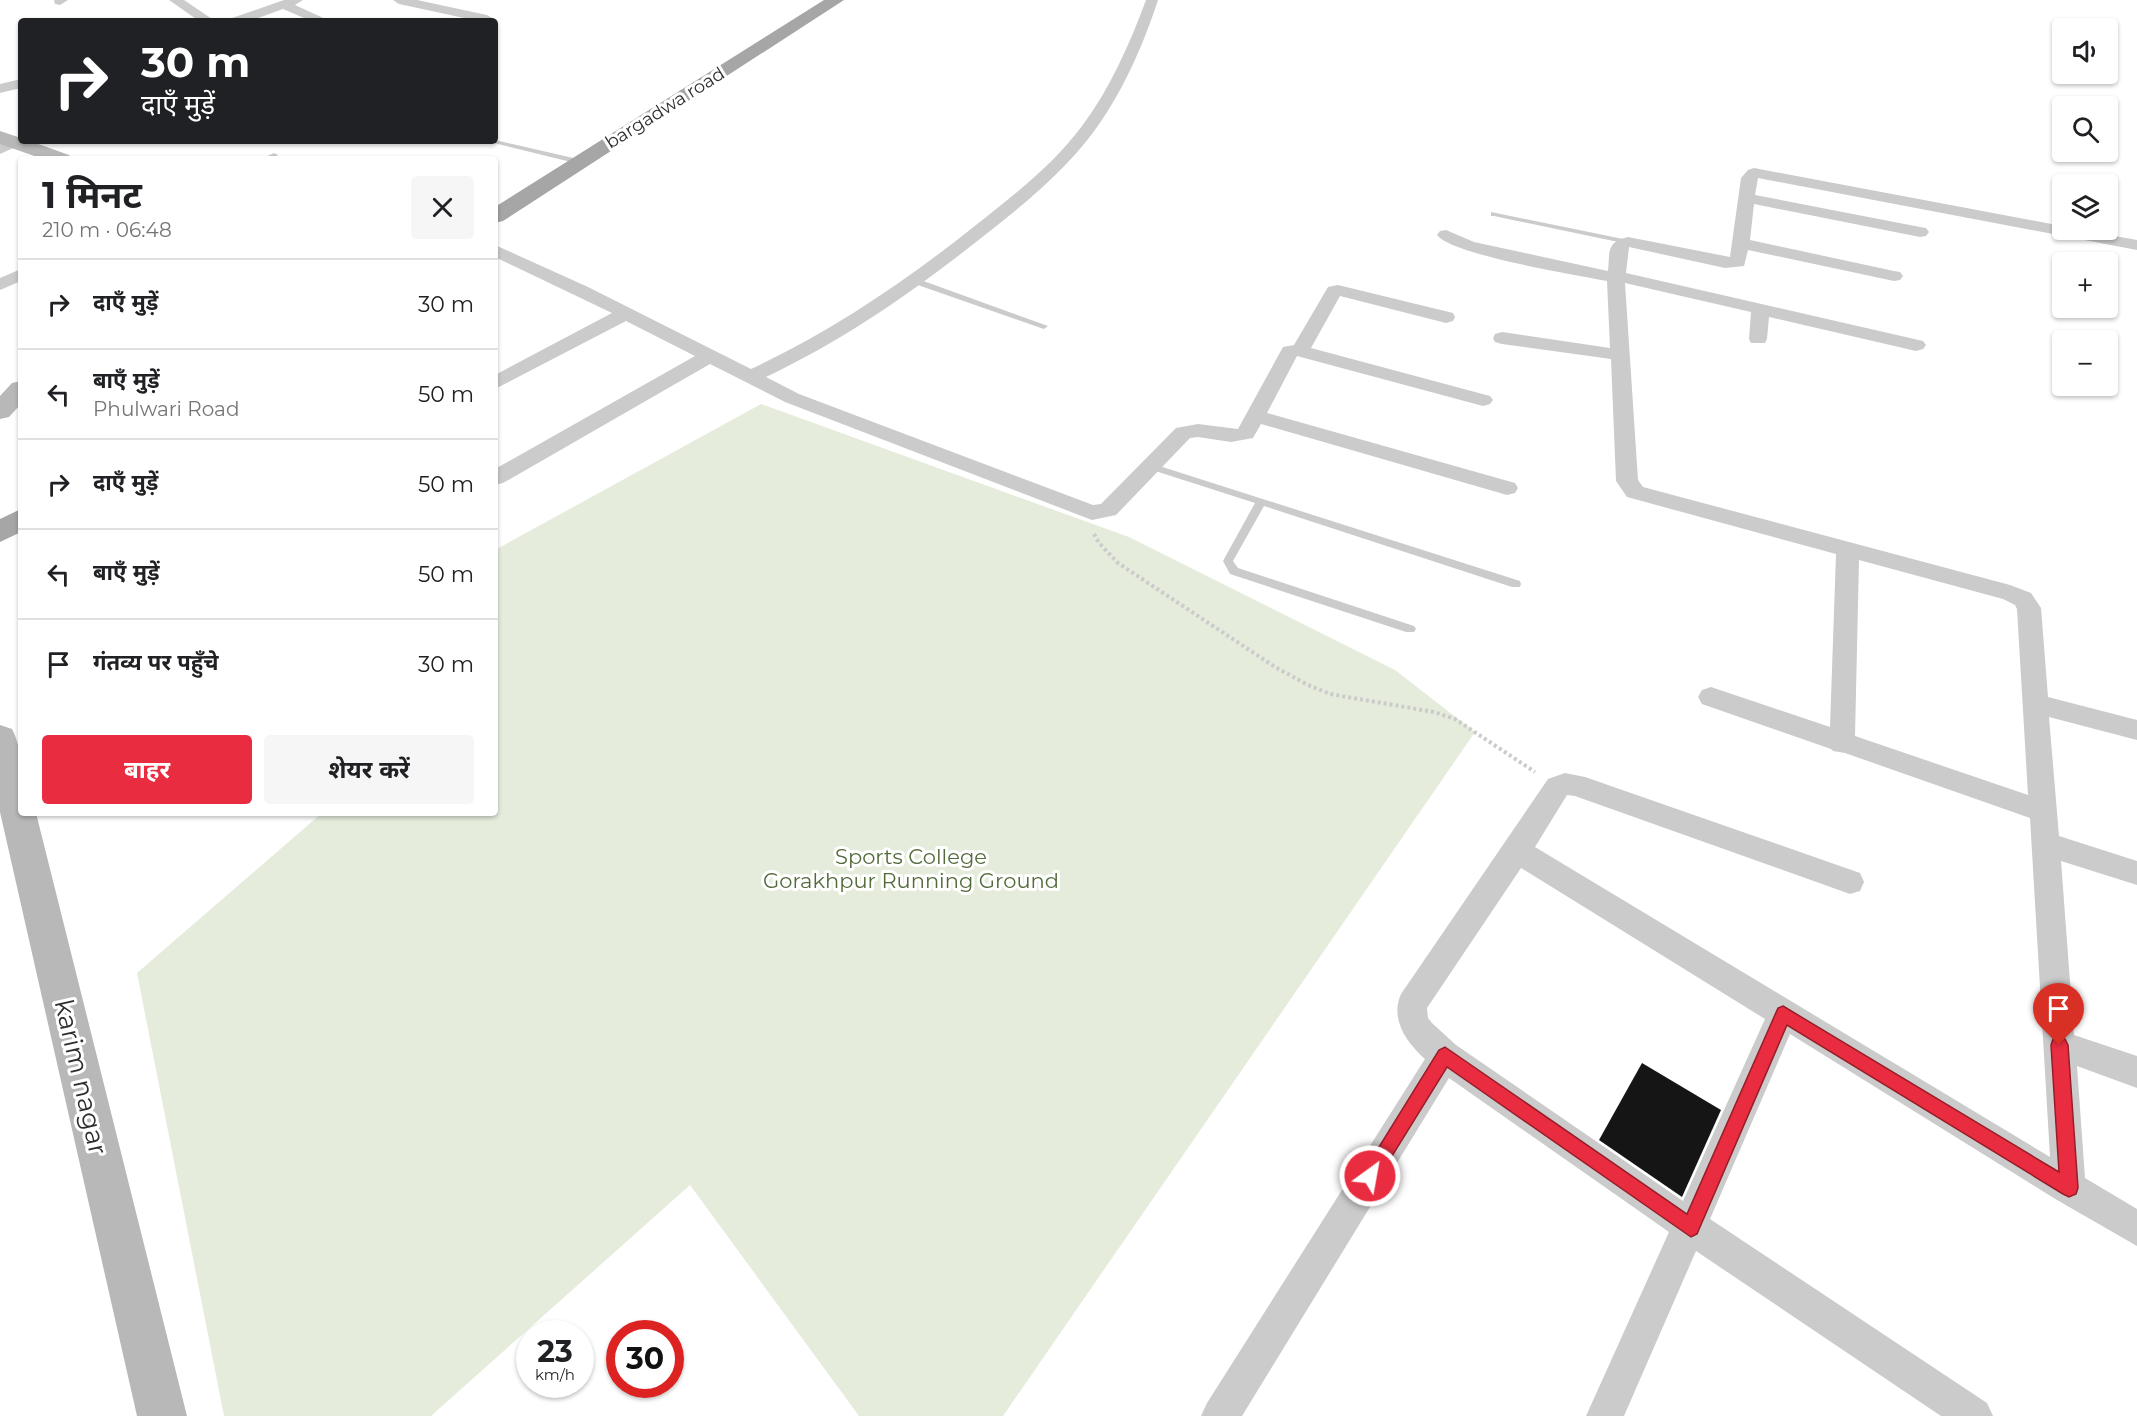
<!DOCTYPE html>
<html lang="hi">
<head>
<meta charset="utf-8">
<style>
	:root { --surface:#fff; --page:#f6f6f6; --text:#202124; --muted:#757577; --line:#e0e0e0; --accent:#e92c3f }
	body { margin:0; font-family:Montserrat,"Noto Sans Devanagari",sans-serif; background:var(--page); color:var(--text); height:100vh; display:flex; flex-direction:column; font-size:22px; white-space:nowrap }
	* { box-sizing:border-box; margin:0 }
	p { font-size:20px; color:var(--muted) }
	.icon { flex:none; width:33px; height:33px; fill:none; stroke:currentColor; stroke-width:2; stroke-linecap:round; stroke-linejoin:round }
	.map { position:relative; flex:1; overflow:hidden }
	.side { position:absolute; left:18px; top:156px; width:480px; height:660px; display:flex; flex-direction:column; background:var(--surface); border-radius:6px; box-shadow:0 2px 4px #0004 }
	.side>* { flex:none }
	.top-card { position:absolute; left:18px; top:18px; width:480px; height:126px; border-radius:6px; box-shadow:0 2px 4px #0004; background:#202124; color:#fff; overflow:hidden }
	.tools { position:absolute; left:2052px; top:18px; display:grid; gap:12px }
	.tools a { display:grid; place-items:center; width:66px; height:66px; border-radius:6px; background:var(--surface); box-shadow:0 2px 4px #0004; font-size:30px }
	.speed { position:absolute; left:516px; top:1320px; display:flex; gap:12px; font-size:30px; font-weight:700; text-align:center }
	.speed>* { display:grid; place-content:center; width:78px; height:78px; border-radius:50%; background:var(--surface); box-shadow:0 2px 4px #0004; line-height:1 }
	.speed small { font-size:15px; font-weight:400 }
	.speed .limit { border:9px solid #d22; background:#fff; color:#111 }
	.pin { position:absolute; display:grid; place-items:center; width:51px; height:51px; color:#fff; margin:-62px -26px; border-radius:50% 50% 50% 0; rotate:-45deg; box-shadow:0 0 6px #0007 }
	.pin .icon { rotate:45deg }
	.me { position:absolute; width:66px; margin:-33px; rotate:32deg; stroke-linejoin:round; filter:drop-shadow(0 0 4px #0008) }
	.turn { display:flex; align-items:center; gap:21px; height:126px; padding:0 24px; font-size:27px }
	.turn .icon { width:78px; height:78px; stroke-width:2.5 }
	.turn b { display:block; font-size:42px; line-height:51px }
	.round { display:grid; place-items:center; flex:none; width:63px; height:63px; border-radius:6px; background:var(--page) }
	.summary { display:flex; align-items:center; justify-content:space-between; height:102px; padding:0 24px }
	h1 { font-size:36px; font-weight:700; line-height:45px }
	.button { display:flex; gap:12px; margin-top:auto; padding:12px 24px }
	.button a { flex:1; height:69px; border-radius:6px; background:var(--accent); color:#fff; font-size:24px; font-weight:700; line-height:69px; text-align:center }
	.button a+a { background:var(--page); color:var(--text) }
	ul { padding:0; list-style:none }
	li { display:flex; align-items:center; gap:18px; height:90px; padding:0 24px; border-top:2px solid var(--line) }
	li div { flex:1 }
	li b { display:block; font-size:22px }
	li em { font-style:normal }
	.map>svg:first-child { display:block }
</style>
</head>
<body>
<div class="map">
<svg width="2137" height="1416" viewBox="0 0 2137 1416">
	<rect width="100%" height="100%" fill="#fff"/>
	<!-- green -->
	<polygon fill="#e5ecdc" points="761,404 1129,537 1395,670 1475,732 1003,1416 859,1416 690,1185 431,1416 224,1416 137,973 322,813 495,813 495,550"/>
	<!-- building -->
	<polygon fill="#151515" points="1642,1063 1721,1110 1682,1197 1599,1140"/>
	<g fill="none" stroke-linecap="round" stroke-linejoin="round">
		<!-- path -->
		<polyline stroke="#cbcbcb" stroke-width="4" stroke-dasharray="3 3" stroke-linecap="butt" points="1094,534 1099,543 1118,563 1275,667 1308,685 1330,694 1434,712 1455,719 1535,772"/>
		<!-- lane -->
		<g fill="#cbcbcb" fill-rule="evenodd">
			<polygon points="495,140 582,160 583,162 579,164 486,141"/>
			<path d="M274,153l4,2c-5,5 -11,4 -17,4z"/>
			<polygon points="1491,212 1628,240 1632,242 1628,244 1494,216 1491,216"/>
			<polygon points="912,279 918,279 1048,326 1044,329 1041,328 912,283"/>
			<polygon points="1150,463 1520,581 1521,584 1520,587 1512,587 1264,506 1233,561 1238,568 1414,626 1416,629 1414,632 1406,632 1230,574 1223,561 1255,503 1146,468 1146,464"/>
		</g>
		<!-- street -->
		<g fill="#cbcbcb" fill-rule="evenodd">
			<polygon points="54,0 68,0 60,5 55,4"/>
			<polygon points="169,0 184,0 215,21 199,21"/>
			<polygon points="284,0 303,0 295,5 330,21 311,21 283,9 250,21 230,21 232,18"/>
			<polygon points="393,0 417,0 487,15 494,19 492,21 478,21 399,4"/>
			<path d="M1146,0h12c-15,46 -36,94 -66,134 -32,42 -75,76 -116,108 -66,52 -134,99 -210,135l33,17 294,111 8,-1 75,-76 22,-4 40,5 45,-82 11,-2 34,-58 10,-2 115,28 2,4 -2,4 -7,2 -106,-27 -29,52 179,48 3,4 -3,4 -7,2 -186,-50 -30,57 248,70 3,5 -3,5 -8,2 -246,-71 -8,14 -22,4 -33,-5 -8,1 -74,77 -24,5 -307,-118 -75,-38 -207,119 -8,2v-16l200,-113 -69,-35 -131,68v-14l117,-62 -117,-56v-12l93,42 163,82c81,-38 155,-88 225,-144 38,-30 77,-60 106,-99 28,-37 48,-83 64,-126z"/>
			<polygon points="21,79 21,88 0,93 0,84"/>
			<polygon points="15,137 22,141 20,145 0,154 0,143"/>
			<path d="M1754,168l308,58v4h20l55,10v10l-379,-72 -3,17 165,32 6,1 3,4 -3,4 -6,1 -166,-33 -4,36 144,31 6,1 3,4 -3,4 -6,1 -146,-31 -4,16 -19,2 -96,-21 -3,26 297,68 3,4 -3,4 -7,2 -147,-34 -2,22 -2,4h-14l-2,-4 2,-27 -126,-29 13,197 5,7 367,98 21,8 10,15 7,89 89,23v20l-88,-23 10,119 78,25v24l-76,-24 13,174 63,21v32l-60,-22 8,112 52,31v37l-80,-46 -267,-166 -80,185 277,184 6,13h-52l-245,-165 -72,165h-38l83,-184 -220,-154 -207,338h-41l6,-13 218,-344c-19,-17 -35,-40 -24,-65l147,-215 17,-6 20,4 275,96 4,9 -4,9 -10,3 -275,-98 -8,-1 -32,52 515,310 -20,-339 -185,-65 -12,-2 -2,-2 -129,-45 -4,-7 4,-7 9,-3 119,40 6,-173 -209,-57 -11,-16 -5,-122 -109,-15 -7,-2 -2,-4 2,-4 7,-2 108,16 -3,-67c-30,-6 -155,-26 -170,-46l3,-4 6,-1 28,12 134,29c2,-19 -2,-29 20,-34l102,20 11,-79 7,-8zM1859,560l144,39 12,6 2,4 11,186 -173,-59zM1521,868l244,151 -82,182 -227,-156 -24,-22 -4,-5 -1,-10z"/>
			<polygon points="21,269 21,281 0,290 0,278"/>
		</g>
		<!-- secondary -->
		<g fill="#b8b8b8" fill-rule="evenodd">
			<polygon points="0,131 21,138 21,141 30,141 69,155 72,159 43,159 0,144"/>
			<polygon points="21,381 21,404 9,417 0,419 0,396 12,383"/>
			<path d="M0,725l12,4c13,25 9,56 9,84h15l151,603h-50l-137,-604z"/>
		</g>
		<!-- primary -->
		<g fill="#a6a6a6" fill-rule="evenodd">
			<polygon points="824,0 844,0 503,221 495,223 495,207"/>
			<polygon points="21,509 21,532 0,542 0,519"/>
		</g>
	</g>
	<!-- route -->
	<polygon fill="#e92c3f" stroke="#971d29" stroke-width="1.5" points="1783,1006 2059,1172 2051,1045 2053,1039 2059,1037 2065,1039 2068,1045 2078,1188 2076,1194 2069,1197 2063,1194 1787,1025 1697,1234 1691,1237 1447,1067 1376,1182 1370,1185 1364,1182 1361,1176 1439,1050 1445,1047 1687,1214 1778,1008"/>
	<g text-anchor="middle" stroke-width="6" stroke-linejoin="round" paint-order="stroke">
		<!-- far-street labels -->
		<g font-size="18" fill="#2e2e2e" stroke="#fff">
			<text transform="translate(665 108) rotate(-32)" y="6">bargadwa road</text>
		</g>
		<!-- park labels -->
		<g font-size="21" fill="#536b3b" stroke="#fff">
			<text x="911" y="864">Sports College<tspan x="911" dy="24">Gorakhpur Running Ground</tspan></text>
		</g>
		<!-- near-street labels -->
		<g font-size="26" fill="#2e2e2e" stroke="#fff">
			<text transform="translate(81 1077) rotate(77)" y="9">karim nagar</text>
		</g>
	</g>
</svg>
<div class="tools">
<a><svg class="icon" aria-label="sound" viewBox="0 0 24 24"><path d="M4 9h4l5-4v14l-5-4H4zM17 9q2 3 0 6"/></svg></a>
<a><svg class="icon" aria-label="search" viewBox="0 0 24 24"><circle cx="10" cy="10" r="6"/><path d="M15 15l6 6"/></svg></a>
<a><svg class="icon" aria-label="layers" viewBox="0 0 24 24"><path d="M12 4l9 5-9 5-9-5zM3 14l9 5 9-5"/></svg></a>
<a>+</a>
<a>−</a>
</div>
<div class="speed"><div>23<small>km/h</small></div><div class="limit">30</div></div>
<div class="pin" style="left:2059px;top:1045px;background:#d93025"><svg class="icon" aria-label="arrive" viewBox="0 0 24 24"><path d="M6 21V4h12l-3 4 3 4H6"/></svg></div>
<svg class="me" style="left:1370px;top:1176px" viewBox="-20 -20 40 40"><circle r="17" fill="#e92c3f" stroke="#fff" stroke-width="3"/><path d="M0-11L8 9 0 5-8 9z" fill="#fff"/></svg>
<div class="top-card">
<div class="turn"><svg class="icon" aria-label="right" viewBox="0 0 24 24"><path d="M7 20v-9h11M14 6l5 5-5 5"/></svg><div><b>30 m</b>दाएँ मुड़ें</div></div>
</div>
<section class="side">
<div class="summary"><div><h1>1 मिनट</h1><p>210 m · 06:48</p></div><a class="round"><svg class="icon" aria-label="close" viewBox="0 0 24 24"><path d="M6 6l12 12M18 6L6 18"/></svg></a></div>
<ul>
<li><svg class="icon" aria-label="right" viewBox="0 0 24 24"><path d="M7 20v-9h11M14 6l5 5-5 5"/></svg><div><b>दाएँ मुड़ें</b></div><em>30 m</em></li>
<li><svg class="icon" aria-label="left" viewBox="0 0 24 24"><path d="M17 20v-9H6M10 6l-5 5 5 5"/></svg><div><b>बाएँ मुड़ें</b><p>Phulwari Road</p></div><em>50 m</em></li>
<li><svg class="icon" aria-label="right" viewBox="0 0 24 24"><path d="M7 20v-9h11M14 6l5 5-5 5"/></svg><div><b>दाएँ मुड़ें</b></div><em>50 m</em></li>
<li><svg class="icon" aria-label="left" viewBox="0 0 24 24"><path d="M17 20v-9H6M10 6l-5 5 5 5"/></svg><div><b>बाएँ मुड़ें</b></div><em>50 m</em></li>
<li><svg class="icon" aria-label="arrive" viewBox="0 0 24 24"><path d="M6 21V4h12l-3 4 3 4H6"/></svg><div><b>गंतव्य पर पहुँचे</b></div><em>30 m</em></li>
</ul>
<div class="button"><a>बाहर</a><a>शेयर करें</a></div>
</section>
</div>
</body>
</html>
